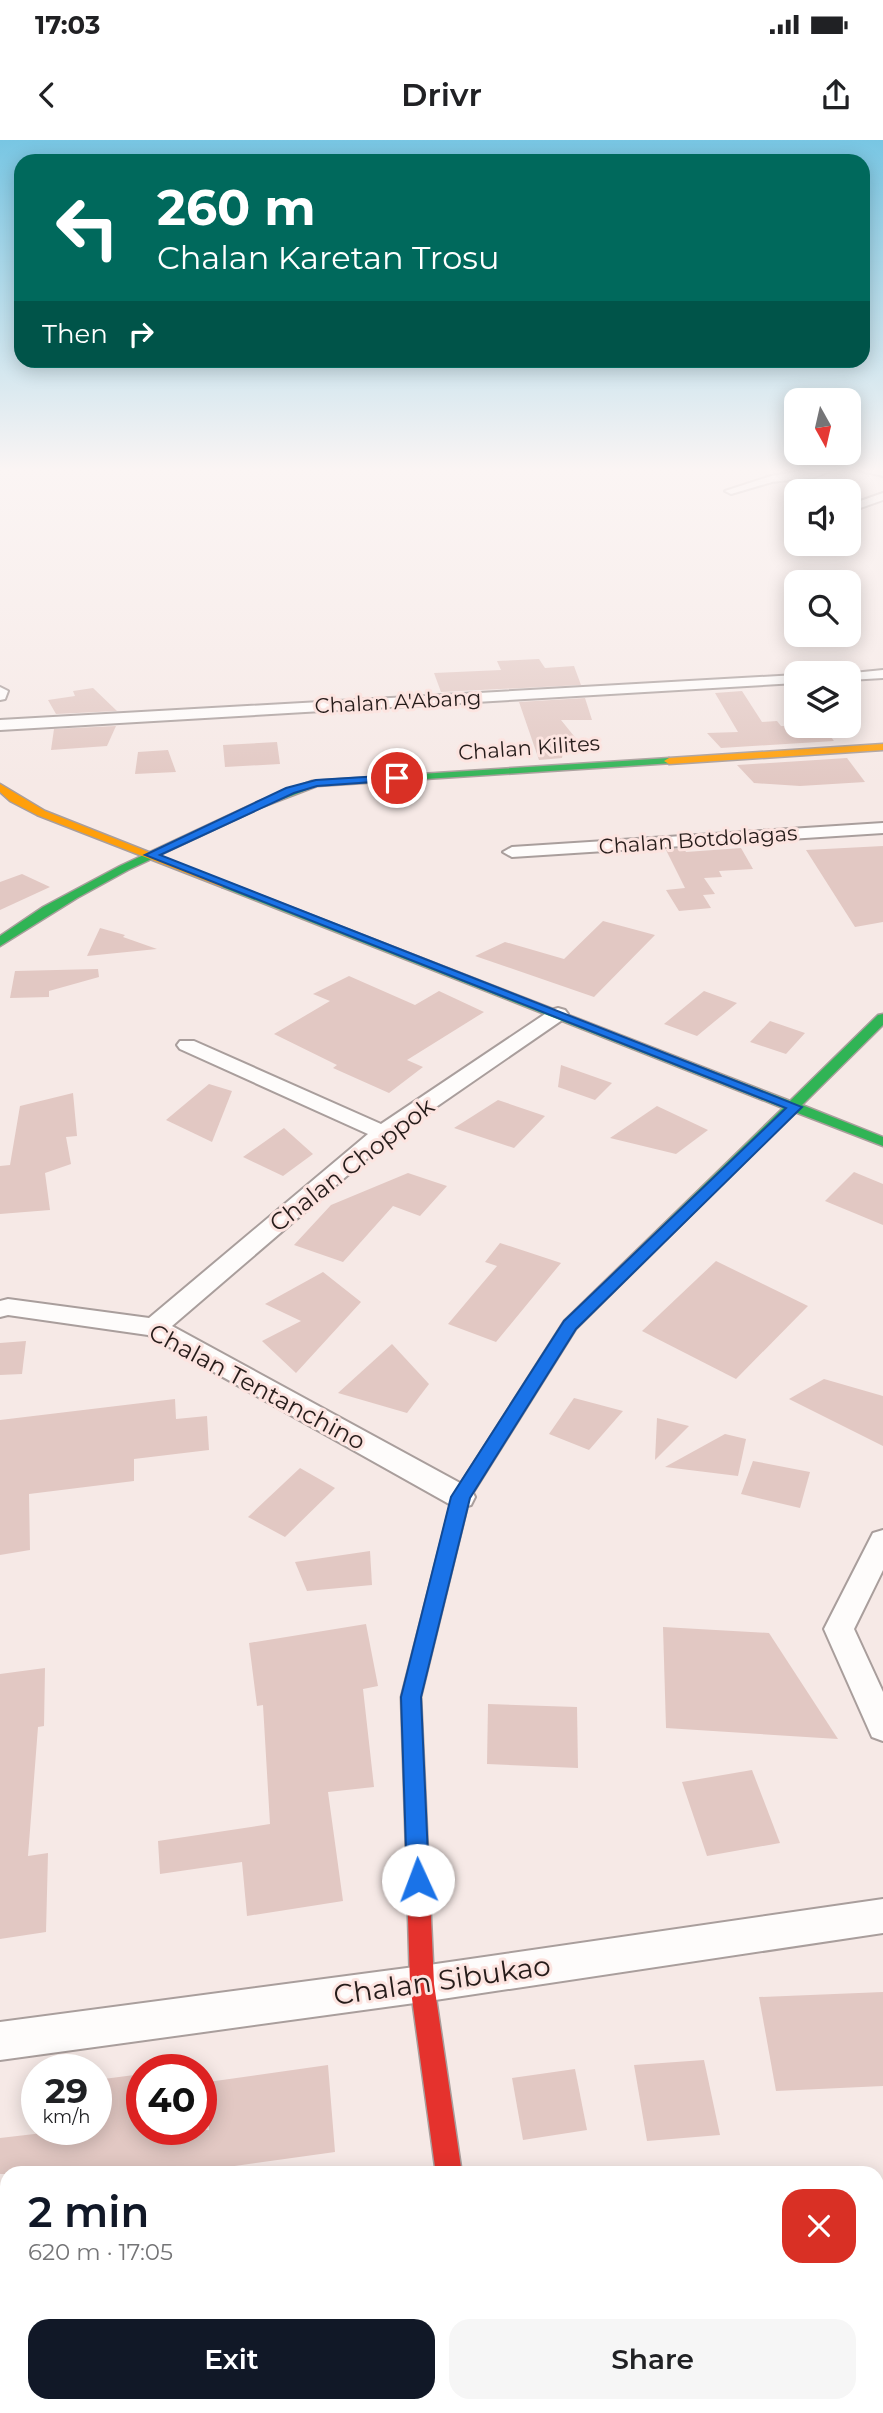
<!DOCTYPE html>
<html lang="en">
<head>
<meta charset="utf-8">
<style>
	:root { --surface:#fff; --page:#f6f6f6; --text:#202124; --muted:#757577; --accent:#111827 }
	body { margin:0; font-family:Montserrat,sans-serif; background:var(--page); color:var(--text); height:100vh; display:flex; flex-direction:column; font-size:26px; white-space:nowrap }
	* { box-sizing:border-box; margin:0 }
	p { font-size:23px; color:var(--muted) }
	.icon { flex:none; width:38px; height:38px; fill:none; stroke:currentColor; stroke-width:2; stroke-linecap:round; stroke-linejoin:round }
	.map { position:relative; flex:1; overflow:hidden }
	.drawer { position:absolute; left:0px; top:2026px; width:884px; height:247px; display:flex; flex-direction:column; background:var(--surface); border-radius:21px 21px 0 0; box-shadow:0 4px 18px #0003 }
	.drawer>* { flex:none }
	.banner { position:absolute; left:14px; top:14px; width:856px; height:214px; border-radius:21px; box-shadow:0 4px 18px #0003; background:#00695c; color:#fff; overflow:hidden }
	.needle { width:46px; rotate:172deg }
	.tools { position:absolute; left:784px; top:248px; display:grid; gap:14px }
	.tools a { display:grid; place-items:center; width:77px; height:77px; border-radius:14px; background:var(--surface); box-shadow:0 4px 18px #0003; font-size:35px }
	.speed { position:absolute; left:21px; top:1914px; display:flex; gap:14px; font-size:35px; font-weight:700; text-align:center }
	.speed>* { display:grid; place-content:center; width:91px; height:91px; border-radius:50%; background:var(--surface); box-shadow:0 4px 18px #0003; line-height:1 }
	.speed small { font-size:18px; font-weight:400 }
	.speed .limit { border:10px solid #d22; background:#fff; color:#111 }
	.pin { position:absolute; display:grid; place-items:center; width:60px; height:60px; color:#fff; margin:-30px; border:4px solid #fff; border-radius:50%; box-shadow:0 2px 7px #0007 }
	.me { position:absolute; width:77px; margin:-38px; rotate:358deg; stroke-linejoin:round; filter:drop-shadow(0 0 5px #0008) }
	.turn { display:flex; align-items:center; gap:24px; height:147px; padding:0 28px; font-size:32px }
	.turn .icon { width:91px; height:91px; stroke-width:2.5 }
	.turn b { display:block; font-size:49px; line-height:60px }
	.then { display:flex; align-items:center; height:66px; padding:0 28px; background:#0003; gap:14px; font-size:26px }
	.round { display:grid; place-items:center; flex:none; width:74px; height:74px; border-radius:21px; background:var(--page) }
	.headline { display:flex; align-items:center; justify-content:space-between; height:119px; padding:0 28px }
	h1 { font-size:42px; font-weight:600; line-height:52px; color:var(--accent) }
	.primary-button { display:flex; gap:14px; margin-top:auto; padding:14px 28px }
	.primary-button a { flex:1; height:80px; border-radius:21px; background:var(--accent); color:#fff; font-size:28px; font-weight:600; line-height:80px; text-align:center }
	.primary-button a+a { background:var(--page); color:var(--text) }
	.status { display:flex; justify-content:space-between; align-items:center; height:49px; padding:0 35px; background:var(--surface); direction:ltr }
	.status svg { height:19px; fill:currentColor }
	header { display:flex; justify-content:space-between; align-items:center; height:91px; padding:0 28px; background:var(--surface); font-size:32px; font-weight:600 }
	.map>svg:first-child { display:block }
</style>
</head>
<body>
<div class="status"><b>17:03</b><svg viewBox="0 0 49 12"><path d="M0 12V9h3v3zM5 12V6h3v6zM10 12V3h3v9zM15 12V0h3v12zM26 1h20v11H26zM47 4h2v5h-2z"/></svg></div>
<header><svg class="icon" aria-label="back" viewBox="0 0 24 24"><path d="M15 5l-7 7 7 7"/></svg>Drivr<svg class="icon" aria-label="share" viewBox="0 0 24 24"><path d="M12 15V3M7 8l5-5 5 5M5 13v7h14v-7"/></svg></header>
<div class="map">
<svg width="883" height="2273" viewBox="0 0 883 2273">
	<rect width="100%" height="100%" fill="#f6e9e6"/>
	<!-- building -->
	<g fill="#e2c8c3">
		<polygon points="539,519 545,528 574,526 581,545 441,552 434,533 501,530 497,521"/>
		<polygon points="93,548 117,571 56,574 48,560 75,556 73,551"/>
		<polygon points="742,551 762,582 777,581 781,586 823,586 834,601 721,608 707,593 738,592 715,553"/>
		<polygon points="585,558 592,580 561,580 582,606 564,608 562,618 539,620 519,562"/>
		<polygon points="116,586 107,606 51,610 54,589"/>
		<polygon points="277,602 280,624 225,627 223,605"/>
		<polygon points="168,610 176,632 135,634 138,612"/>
		<polygon points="847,618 865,642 800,646 754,643 737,625"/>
		<polygon points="883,706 883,782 855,787 806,710"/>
		<polygon points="684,708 686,712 741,708 753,729 719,731 722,737 704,738 715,754 703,755 711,768 679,771 666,750 685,748 666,710"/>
		<polygon points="22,734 50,747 0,770 0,742"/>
		<polygon points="603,781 655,795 594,857 475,816 505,802 564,819"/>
		<polygon points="100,788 125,795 123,797 157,809 87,816"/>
		<polygon points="98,829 99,837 49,851 49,857 10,858 15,831"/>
		<polygon points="349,836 415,865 439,851 484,872 407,920 423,927 389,953 333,928 337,925 274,894 330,861 313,854"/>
		<polygon points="704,851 737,863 697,896 664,884"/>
		<polygon points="770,881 805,893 786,914 750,902"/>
		<polygon points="561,925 612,943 595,960 558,947"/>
		<polygon points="209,944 232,951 212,1002 166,980"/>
		<polygon points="73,953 77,996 66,997 71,1024 45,1033 50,1070 0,1074 0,1026 10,1025 20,966"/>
		<polygon points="498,960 545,976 514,1008 454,988"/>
		<polygon points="657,966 708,990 676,1014 610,998"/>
		<polygon points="284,988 313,1014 283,1036 243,1017"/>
		<polygon points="854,1032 883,1044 883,1085 825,1061"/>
		<polygon points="408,1033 447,1046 420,1076 393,1066 343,1122 294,1105 331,1065"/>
		<polygon points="500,1103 561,1123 496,1202 448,1184 497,1126 485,1122"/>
		<polygon points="716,1121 808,1166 736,1239 642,1191"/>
		<polygon points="323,1132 361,1162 296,1233 262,1201 301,1181 265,1164"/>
		<polygon points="26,1201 22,1234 0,1235 0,1203"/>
		<polygon points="392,1204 429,1244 407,1273 338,1253"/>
		<polygon points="824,1239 883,1256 883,1306 789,1259"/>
		<polygon points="574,1258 623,1271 589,1310 549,1294"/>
		<polygon points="175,1259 176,1279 207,1276 209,1310 134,1319 134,1341 29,1354 30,1410 0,1415 0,1280"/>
		<polygon points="657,1278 689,1286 655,1320"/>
		<polygon points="725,1294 746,1299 738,1336 665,1327"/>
		<polygon points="753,1321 810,1332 800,1368 741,1354"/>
		<polygon points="300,1328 335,1348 285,1397 248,1377"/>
		<polygon points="370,1411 372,1445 307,1451 295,1422"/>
		<polygon points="366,1484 378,1546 363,1549 374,1647 328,1652 343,1761 247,1776 242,1722 160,1734 158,1701 270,1684 263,1565 257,1566 249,1503"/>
		<polygon points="663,1487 769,1493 838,1599 666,1588"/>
		<polygon points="45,1528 44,1586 38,1587 28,1716 48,1713 46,1792 0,1799 0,1534"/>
		<polygon points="488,1564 577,1567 578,1628 487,1624"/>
		<polygon points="752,1630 780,1703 707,1716 682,1642"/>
		<polygon points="883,1852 883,1946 776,1951 759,1857"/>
		<polygon points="704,1920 720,1995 647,2001 634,1925"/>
		<polygon points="328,1925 335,2012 199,2031 199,2034 0,2034 0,1998 69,1990 96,1990 96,1940 142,1934 142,1990 209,1990 208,1942"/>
		<polygon points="575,1929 587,1990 523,2000 512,1938"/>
	</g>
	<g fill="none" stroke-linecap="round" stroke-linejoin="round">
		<defs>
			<g id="street">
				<polygon points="824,327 841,327 815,337 772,342 731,354 725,351 771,336"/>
				<polygon points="852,327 883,330 883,336 853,329"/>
				<polygon points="883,353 883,360 849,372 849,365"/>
				<polygon points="883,530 883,538 849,540 849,534 843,534"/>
				<polygon points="796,535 796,543 0,590 0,580"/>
				<polygon points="0,547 8,551 5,559 0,560"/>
				<polygon points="883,683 883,693 512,717 503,712 512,707"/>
				<polygon points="558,868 565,870 568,874 565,878 391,998 172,1186 471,1349 475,1357 471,1365 461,1368 451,1365 148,1195 8,1175 0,1177 0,1161 8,1159 149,1178 368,994 180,909 177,905 180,901 194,901 381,984 551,870"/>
				<polygon points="883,1390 883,1430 854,1489 883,1552 883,1601 872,1597 824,1489 873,1393"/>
				<polygon points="883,1759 883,1793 422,1862 0,1920 0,1882 422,1826"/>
				<polygon points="461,2266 505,2266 506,2273 462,2273"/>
			</g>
			<g id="fast">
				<polygon points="669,618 674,621 673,623 317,646 262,667 128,730 77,758 0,806 0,796 43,767 120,726 255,663 312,641"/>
				<polygon points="226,742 790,961 878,875 883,874 883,885 802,965 883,997 883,1006 795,972 576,1189 470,1358 464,1374 458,1376 452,1374 449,1369 455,1352 564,1181 783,968 222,747 220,745"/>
			</g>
			<g id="slow">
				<polygon points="883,604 883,610 669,624 664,621 669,618"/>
				<polygon points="0,644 45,671 232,745 222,747 37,675 10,661 0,652"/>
				<polygon points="458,1362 464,1364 467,1369 421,1557 428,1712 425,1719 417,1722 409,1719 406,1712 401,1557 449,1369 452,1364"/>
			</g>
			<polygon id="jam" points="417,1702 425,1705 428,1712 434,1844 462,2034 436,2034 410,1844 406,1712 409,1705"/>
		</defs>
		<!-- street casing -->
		<use href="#street" stroke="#a99e9c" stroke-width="4"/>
		<!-- fast casing -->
		<use href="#fast" stroke="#a99e9c" stroke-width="3"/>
		<!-- slow casing -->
		<use href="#slow" stroke="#a99e9c" stroke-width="3"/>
		<!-- jam casing -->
		<use href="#jam" stroke="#a99e9c" stroke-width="3"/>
		<!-- street -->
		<use href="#street" fill="#fefcfb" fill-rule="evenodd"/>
		<!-- fast -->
		<use href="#fast" fill="#30b455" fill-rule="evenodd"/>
		<!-- slow -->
		<use href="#slow" fill="#ff9f0a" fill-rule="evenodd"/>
		<!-- jam -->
		<use href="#jam" fill="#e5322d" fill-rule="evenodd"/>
	</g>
	<!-- sky -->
	<linearGradient id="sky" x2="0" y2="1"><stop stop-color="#78c6e3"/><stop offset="0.51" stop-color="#fbf5f4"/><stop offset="1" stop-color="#fbf5f4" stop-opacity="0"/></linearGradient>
	<rect width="883" height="646" fill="url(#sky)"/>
	<!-- route -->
	<polygon fill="#1a73e8" stroke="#114b97" stroke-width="2" points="397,635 401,635 401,640 317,646 294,653 160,715 802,967 576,1189 470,1358 421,1557 429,1740 426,1747 418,1750 410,1747 407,1740 401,1557 451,1357 564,1181 786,968 145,715 286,648 316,640"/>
	<g text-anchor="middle" stroke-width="6" stroke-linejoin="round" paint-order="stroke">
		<!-- far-street labels -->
		<g font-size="21" fill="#261c1a" stroke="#fce4e0">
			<text transform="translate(398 562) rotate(-3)" y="7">Chalan A'Abang</text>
			<text transform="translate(529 608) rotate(-4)" y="7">Chalan Kilites</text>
			<text transform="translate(698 700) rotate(-4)" y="7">Chalan Botdolagas</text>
		</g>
		<!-- street labels -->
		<g font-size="24" fill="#261c1a" stroke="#fce4e0">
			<text transform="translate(352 1025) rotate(-38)" y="8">Chalan Choppok</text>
			<text transform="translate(257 1247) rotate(28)" y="8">Chalan Tentanchino</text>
		</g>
		<!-- near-street labels -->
		<g font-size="28" fill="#261c1a" stroke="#fce4e0">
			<text transform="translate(442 1840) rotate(-8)" y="10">Chalan Sibukao</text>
		</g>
	</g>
</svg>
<div class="tools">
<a><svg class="needle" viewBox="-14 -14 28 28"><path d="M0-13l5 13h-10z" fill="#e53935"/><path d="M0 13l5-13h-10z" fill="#757577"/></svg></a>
<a><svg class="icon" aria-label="sound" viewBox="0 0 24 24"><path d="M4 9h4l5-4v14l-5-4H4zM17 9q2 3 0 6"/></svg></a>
<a><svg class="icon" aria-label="search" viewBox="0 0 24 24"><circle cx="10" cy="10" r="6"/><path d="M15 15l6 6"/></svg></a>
<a><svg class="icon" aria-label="layers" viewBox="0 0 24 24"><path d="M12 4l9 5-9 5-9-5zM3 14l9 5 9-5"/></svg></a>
</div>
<div class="speed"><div>29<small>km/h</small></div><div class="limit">40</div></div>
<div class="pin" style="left:397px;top:638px;background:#d93025"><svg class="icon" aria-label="arrive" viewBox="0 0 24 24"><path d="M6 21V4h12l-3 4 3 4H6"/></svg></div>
<svg class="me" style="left:418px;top:1740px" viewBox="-20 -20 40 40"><circle r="19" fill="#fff"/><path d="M0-13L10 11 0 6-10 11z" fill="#1a73e8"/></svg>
<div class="banner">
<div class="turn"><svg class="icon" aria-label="left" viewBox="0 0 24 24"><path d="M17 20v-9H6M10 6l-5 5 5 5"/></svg><div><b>260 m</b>Chalan Karetan Trosu</div></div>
<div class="then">Then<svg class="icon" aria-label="right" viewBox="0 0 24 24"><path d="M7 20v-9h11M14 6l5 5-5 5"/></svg></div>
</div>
<section class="drawer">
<div class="headline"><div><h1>2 min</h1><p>620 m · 17:05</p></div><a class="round" style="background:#d93025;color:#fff"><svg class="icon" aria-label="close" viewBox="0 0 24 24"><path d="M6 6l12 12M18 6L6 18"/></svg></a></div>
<div class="primary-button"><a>Exit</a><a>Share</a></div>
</section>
</div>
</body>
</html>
